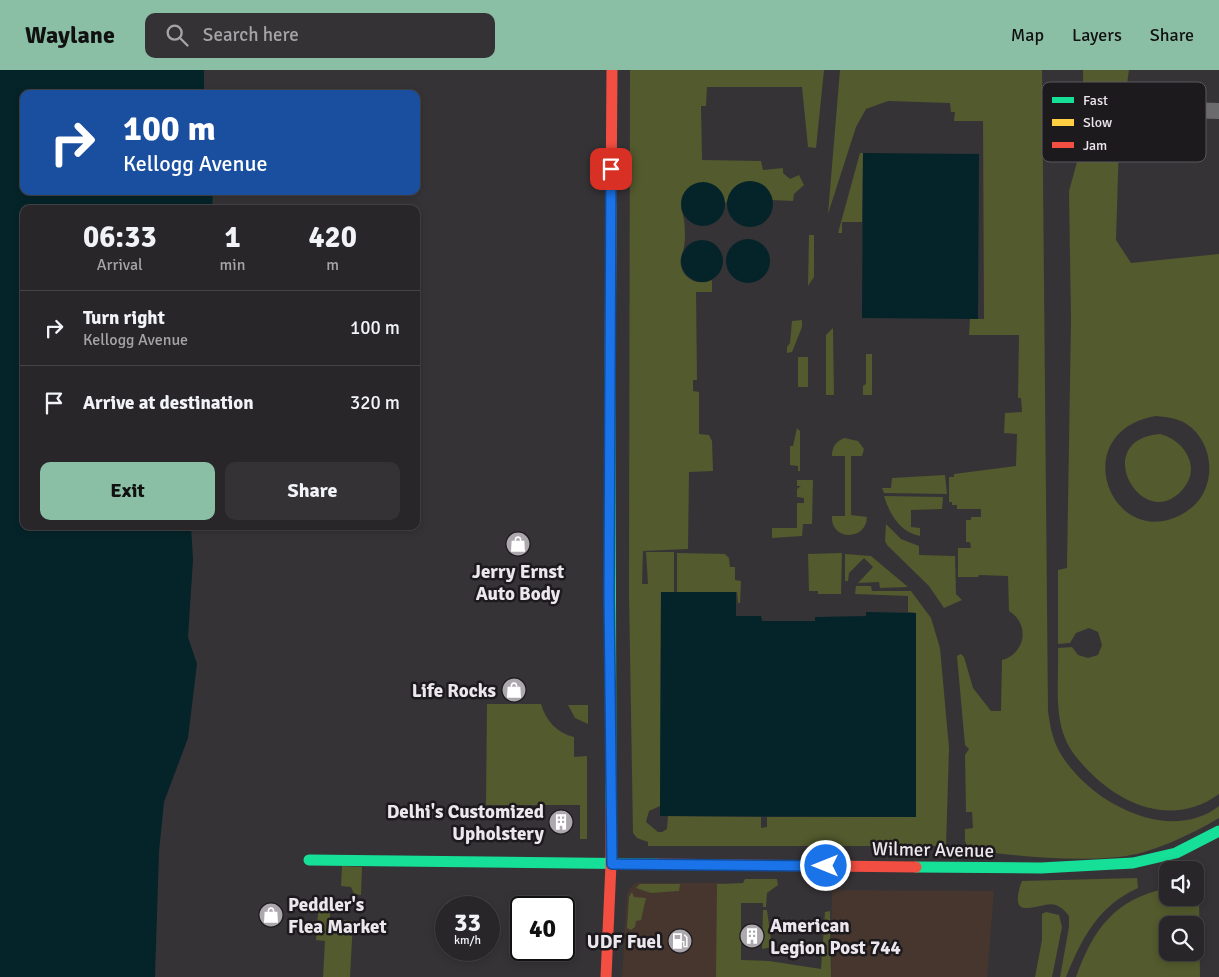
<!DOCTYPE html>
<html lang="en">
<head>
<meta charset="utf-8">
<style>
	:root { --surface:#282629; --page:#343235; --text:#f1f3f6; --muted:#a5a5a8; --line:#444346; --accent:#8abfa5 }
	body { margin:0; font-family:Signika,sans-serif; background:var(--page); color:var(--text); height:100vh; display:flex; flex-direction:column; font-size:19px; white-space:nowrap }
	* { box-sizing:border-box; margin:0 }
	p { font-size:16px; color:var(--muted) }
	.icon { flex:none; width:28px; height:28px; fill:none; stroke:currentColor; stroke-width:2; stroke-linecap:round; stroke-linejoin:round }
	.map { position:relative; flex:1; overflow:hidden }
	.details { position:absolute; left:20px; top:135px; width:400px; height:325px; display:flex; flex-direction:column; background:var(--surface); border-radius:10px; box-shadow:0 2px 8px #0003,0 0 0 1px var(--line) }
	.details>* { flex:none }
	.banner { position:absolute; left:20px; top:20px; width:400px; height:105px; border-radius:10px; box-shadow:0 2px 8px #0003,0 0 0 1px var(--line); background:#1a4fa0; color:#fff; overflow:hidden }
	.tools { position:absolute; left:1159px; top:791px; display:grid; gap:10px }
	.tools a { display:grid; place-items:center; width:45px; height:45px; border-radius:10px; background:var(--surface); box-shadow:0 2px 8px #0003,0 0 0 1px var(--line); font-size:25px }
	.speed { position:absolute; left:435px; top:826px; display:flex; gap:10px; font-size:25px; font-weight:700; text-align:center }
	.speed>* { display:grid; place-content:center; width:65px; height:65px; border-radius:50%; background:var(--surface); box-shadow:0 2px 8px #0003,0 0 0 1px var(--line); line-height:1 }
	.speed small { font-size:12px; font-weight:400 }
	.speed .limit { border:2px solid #111; border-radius:8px; background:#fff; color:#111 }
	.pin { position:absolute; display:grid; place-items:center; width:42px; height:42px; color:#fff; margin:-21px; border-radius:10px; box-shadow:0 2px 8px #0006 }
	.me { position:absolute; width:55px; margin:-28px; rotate:270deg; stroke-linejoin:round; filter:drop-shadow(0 0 4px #0008) }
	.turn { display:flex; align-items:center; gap:18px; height:105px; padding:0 20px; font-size:22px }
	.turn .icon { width:65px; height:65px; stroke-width:2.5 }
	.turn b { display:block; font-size:35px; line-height:42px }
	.eta { display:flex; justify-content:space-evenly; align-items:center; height:85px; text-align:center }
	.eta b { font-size:30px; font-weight:700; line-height:35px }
	.action { display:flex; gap:10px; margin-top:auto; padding:10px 20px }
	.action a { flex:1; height:58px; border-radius:10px; background:var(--accent); color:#111; font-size:20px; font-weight:700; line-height:58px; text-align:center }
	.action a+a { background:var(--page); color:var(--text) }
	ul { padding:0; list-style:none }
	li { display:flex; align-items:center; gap:15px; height:75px; padding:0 20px; border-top:1px solid var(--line) }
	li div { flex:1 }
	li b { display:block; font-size:19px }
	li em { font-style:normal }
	header { display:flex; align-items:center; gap:30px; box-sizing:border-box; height:70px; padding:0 25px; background:var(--accent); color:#111 }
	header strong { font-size:24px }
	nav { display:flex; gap:28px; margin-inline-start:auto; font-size:18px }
	.search { width:350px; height:45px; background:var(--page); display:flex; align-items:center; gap:12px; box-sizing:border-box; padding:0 18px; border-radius:10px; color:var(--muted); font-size:19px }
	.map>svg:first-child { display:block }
</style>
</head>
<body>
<header>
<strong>Waylane</strong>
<div class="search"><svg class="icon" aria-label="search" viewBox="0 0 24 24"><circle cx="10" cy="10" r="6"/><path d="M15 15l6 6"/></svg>Search here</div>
<nav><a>Map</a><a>Layers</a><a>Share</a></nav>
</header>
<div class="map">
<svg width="1219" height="907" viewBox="0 0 1219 907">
	<rect width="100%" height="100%" fill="#363337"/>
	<!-- commercial -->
	<g fill="#46362e">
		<polygon points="636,813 722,813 718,907 622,907 627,825 630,818"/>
		<polygon points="832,820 994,821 987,907 831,907"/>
	</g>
	<!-- green -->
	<g fill="#535a2d" fill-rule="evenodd">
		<path d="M630,0h194l-8,78 -8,-1 -6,-60h-95l-1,19h-5l1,54 59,1 2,9 20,-2v5l7,6 9,-4 5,10 -10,9 -1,7 -21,-1 -1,-4 -44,5 -2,3c-3,-13 -12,-21 -25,-21l-19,25c4,11 5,27 3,39 -1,7 -5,11 -3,19 3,14 19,20 31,14v12h-16l1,88h-4v11l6,1v42l10,1 3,6 1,30 -24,1 -1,77 -45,2 -1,33h6l-2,-32h28v40h-13l-1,214 -11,5 -3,11 12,10h4l5,-3 1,-13 93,1v11l6,-1v-10h149v-204l-8,-1v-16l-53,-2 1,-8h15l1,5h39l20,27 9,30 9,100 -3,98h-298v-4l-11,-4 -4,-5 -4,-240z"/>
		<path d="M840,0h202l6,641c2,14 4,27 11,40 27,49 109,95 160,55v12c-27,16 -68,36 -100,39 -50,5 -100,-1 -150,-7l-4,-9v-12l8,-1 -1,-16h-6l-1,-57 4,-6 -4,-4 -8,-89 4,-2 3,3 9,31 18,23h10l1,-51c24,-7 28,-36 7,-49l-1,-35 -29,-1 -1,2h-20v-29h13l-1,-6h-4v-22h5v-3h10v-8h-24v-4h-5v-3h-3v-25h5v-3l62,-8 1,-32 -13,-1 1,-20 17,-1 -1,-14h-3l1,-63h-50l1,-16h14l-1,-198h-29l1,-9h-4l-1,-9 -62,-2 -22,8 -10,18 -28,87z"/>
		<path d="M1083,0h46l-10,72 -3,98 15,23 88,-9v540c-46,34 -100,11 -135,-28 -7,-8 -15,-17 -19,-28 -11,-27 -6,-61 -7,-90l14,-1 6,8 10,3 10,-3 4,-10 -4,-13 -9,-4 -13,5 -6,10 -12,1v-74l9,-2 4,-248 -2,-129 15,-54zM1156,346c10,1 20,2 29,7 26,16 32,53 14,77 -8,10 -18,16 -31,20 -64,16 -96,-90 -12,-104z"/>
		<polygon points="860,83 863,83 862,152 842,152 842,163 838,163"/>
		<polygon points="809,165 814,165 814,207 808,216"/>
		<polygon points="802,250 802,257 792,282 787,283 787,277 790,273 792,251"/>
		<polygon points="833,258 834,325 826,325 826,265"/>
		<polygon points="866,284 872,284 872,325 863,325 863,316 866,314"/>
		<rect x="798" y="287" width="10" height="30"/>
		<polygon points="797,358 800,361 800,401 798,401 798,396 790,395 790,376 793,376"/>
		<path d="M1160,364c24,6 42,33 23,55 -40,47 -95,-49 -23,-55z"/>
		<path d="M844,368l14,3 6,8 -2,7h-11v59l16,2c-1,25 -37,23 -35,-1h13v-60h-13c0,-10 4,-14 12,-18z"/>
		<polygon points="945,405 947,424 884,423 882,418 891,418 892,408"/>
		<polygon points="797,410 813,410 812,454 803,454 802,466 772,468 772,458 797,458 797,433 804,433 804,428 797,427 797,419 801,416 797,416"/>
		<path d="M884,426l59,1 -1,12 -31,1v17l9,1v8c-20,-4 -30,-21 -36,-40z"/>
		<polygon points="886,454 901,469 919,476 919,485 955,486 956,524 962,530 944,538 929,516 887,475 885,471"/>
		<polygon points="677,483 725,484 729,488 730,497 735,497 735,510 741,511 740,533 738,533 737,522 677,522"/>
		<polygon points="842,483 841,524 818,524 818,521 809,521 808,484"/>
		<polygon points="845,484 871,486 908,517 880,518 879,512 858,513 873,497 864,488 849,503 848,511 845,511"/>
		<path d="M487,634h54c5,17 16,29 33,33v20l13,-1v83h-7v-34h-94z"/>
		<polygon points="568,635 588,635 588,654 575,648"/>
		<polygon points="342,796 362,797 361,825 354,824 351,817 341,816"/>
		<path d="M1137,808l1,10c-40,18 -56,50 -72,89h-6l9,-50v-11c-16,-21 -25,-7 -44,-8 -12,0 -6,-20 -3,-27z"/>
		<polygon points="745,809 777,809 778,815 767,823 766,837 763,837 763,833 741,833 741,890 769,891 821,899 825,842 830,841 831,907 716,907 717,814 743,813"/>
		<polygon points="640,814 680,814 679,821 651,823 636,818"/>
		<path d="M1167,818l1,10h27v-10l4,8 1,81h-124c18,-49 38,-77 91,-89zM1168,855h27v27h-27z"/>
		<polygon points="632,822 634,827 646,828 641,850 636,851 635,857 631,860 627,858 629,827"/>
		<polygon points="319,831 330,832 330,849 353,851 350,907 323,907 325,871 316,870"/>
		<polygon points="763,840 767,840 772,877 762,879"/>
		<polygon points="1046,842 1059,845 1062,857 1052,907 1035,907 1042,870 1042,844"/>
	</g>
	<!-- water -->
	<g fill="#052429">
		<polygon points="0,0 204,0 204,24 24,24 24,121 213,121 212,139 24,139 24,456 191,456 193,490 188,567 197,594 188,668 164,732 159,782 155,907 0,907"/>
		<polygon points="863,83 979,84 978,249 862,248"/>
		<circle cx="750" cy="134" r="23"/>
		<circle cx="703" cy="134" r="22"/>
		<circle cx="748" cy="191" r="22"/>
		<circle cx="702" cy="191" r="21"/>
		<polygon points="661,522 736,522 736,546 761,546 762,551 815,551 815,547 866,546 866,542 916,543 916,747 660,746"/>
	</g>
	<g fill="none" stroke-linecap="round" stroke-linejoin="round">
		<!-- street -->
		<polyline stroke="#6b6b6d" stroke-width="16" points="1183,40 1219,41"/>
		<!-- fast -->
		<g stroke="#16e098" stroke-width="11">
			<polyline points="610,322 611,735"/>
			<polyline points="309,790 657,794"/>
			<polyline points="916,797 1041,798 1133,793 1176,783 1219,761"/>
		</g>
		<!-- slow -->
		<polyline stroke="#ffcf43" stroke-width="11" points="610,322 611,133"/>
		<!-- jam -->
		<g stroke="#f24e42" stroke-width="11">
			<polyline points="611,133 612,0"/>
			<polyline points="657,794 916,797"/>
			<polyline points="606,907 611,794 611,735"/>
		</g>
	</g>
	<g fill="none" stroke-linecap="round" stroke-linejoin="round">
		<defs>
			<polyline id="route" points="611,99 609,524 612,794 826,796"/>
		</defs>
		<!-- route casing -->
		<use href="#route" stroke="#114b97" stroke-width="12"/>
		<!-- route -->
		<use href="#route" stroke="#1a73e8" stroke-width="9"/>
	</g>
	<!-- icons -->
	<defs>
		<symbol id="shop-disc" viewBox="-11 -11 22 22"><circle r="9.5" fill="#aca8ad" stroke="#1d1a1e"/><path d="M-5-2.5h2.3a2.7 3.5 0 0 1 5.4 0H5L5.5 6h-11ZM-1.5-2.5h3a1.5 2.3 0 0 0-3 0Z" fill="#fff"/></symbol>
		<symbol id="building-disc" viewBox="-11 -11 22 22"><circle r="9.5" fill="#aca8ad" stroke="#1d1a1e"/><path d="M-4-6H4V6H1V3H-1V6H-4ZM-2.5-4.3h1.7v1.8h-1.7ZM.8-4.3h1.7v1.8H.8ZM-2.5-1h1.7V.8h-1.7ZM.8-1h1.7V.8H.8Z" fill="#fff"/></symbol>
		<symbol id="fuel-disc" viewBox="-11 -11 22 22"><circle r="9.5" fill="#aca8ad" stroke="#1d1a1e"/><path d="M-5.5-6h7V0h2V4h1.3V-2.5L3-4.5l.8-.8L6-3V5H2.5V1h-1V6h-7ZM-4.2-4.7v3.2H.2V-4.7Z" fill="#fff"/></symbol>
	</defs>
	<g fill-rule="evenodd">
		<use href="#shop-disc" x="504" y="460" width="28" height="28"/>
		<use href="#shop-disc" x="500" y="606" width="28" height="28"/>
		<use href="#building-disc" x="547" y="738" width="28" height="28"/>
		<use href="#shop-disc" x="257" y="831" width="28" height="28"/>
		<use href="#building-disc" x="738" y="852" width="28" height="28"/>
		<use href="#fuel-disc" x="666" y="857" width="28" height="28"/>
	</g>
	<g text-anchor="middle" stroke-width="5" stroke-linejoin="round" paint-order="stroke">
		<!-- poi labels -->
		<g font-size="19" font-weight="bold" fill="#ebe7ec" stroke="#1d1a1e" text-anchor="end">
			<text x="518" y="508" text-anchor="middle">Jerry Ernst<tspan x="518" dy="22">Auto Body</tspan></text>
			<text x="496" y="627">Life Rocks</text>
			<text x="544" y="748">Delhi's Customized<tspan x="544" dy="22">Upholstery</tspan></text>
			<text x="288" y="841" text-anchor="start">Peddler's<tspan x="288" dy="22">Flea Market</tspan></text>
			<text x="770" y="862" text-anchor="start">American<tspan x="770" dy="22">Legion Post 744</tspan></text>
			<text x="662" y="878">UDF Fuel</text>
		</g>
		<!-- street labels -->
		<g font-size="19" fill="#ebe7ec" stroke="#1d1a1e">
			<text transform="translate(933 779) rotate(1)" y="7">Wilmer Avenue</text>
		</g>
	</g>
	<!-- legend -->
	<rect x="1042" y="12" width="164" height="80" rx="8" fill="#1d1a1e" stroke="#5b585c" stroke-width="1"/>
	<rect x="1052" y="27" width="22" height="6" fill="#16e098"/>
	<rect x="1052" y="49" width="22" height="7" fill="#ffcf43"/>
	<rect x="1052" y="72" width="22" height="6" fill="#f24e42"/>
	<g font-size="14" fill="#ebe7ec">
		<text x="1083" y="35">Fast</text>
		<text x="1083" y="57">Slow</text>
		<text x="1083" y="80">Jam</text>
	</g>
</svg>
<div class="tools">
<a><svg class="icon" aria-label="sound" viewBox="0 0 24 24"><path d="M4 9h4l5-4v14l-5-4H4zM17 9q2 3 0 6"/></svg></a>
<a><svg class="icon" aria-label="search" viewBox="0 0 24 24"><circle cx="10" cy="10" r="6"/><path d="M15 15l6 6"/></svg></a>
</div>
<div class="speed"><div>33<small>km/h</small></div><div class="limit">40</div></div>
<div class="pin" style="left:611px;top:99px;background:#d93025"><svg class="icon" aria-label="arrive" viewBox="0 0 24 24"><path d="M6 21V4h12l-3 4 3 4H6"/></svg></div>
<svg class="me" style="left:826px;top:796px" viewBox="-20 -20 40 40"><circle r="17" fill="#1a73e8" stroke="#fff" stroke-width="3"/><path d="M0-11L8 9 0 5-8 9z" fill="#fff"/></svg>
<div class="banner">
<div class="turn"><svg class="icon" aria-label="right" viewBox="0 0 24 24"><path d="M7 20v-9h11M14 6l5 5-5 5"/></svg><div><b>100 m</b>Kellogg Avenue</div></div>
</div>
<section class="details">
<div class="eta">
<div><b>06:33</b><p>Arrival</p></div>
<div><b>1</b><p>min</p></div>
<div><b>420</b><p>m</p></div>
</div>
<ul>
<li><svg class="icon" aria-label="right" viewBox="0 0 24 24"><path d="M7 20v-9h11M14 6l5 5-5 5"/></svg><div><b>Turn right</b><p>Kellogg Avenue</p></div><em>100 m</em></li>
<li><svg class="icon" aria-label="arrive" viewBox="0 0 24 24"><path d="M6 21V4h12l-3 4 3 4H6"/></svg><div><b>Arrive at destination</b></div><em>320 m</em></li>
</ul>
<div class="action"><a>Exit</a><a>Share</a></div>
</section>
</div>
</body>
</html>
